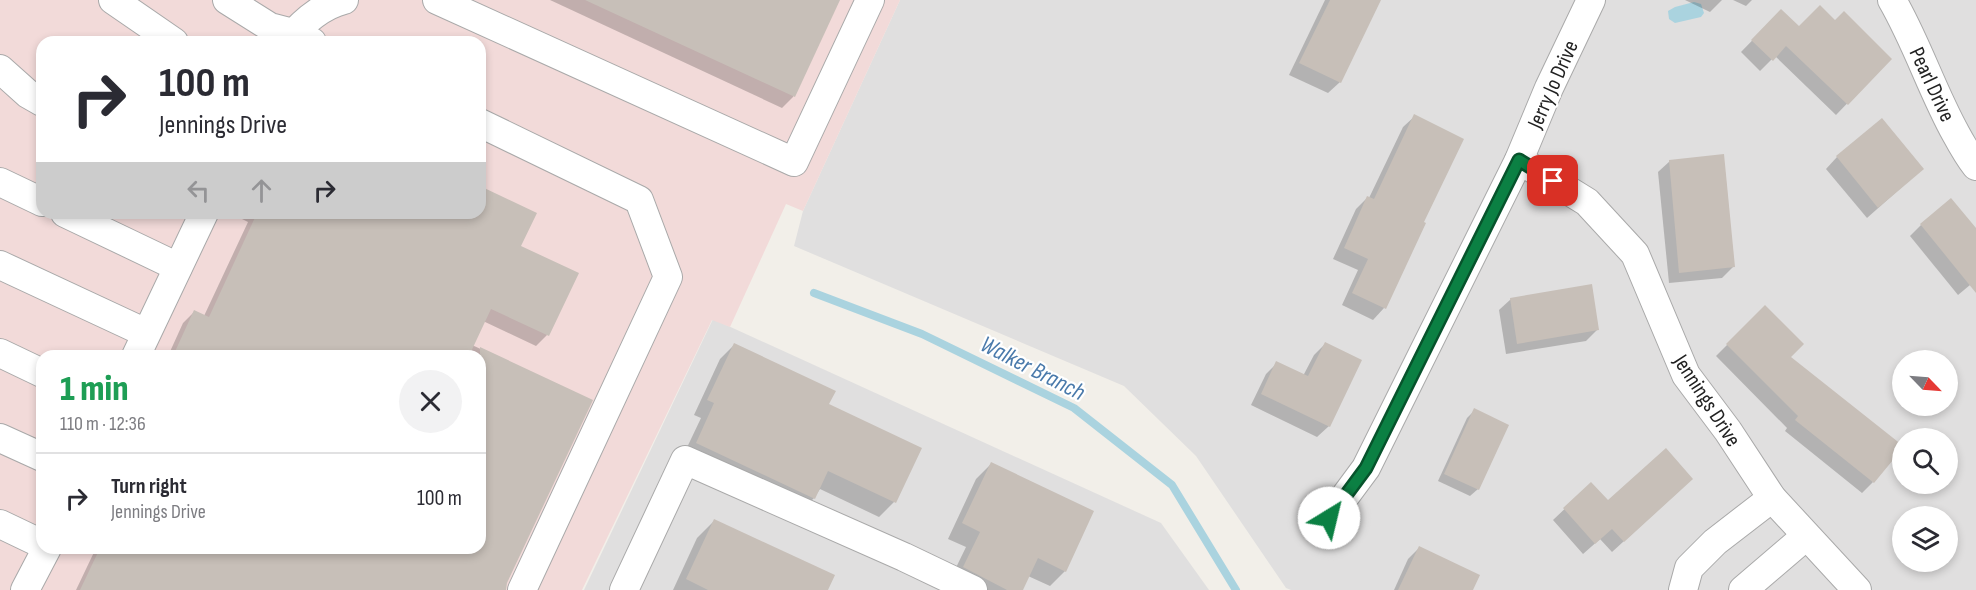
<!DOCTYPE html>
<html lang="en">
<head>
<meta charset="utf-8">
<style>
	:root { --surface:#fff; --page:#f2f2f3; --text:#2b2b33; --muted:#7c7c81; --line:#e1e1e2 }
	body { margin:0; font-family:"Sofia Sans Condensed",sans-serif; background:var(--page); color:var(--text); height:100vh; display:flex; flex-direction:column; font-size:22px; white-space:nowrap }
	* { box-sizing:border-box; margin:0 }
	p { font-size:20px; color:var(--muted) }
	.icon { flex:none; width:33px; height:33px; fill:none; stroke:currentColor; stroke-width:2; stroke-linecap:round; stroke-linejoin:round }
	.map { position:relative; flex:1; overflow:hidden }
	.sheet { position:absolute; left:36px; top:350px; width:450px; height:204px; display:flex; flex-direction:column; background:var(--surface); border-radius:18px; box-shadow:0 3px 9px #0003 }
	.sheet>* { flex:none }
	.top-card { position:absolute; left:36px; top:36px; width:450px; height:183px; border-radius:18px; box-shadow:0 3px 9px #0003; background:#fff; color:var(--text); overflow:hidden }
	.needle { width:39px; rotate:115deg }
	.controls { position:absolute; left:1892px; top:350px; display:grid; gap:12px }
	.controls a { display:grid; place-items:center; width:66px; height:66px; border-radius:50%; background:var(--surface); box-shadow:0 3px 9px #0003; font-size:30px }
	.pin { position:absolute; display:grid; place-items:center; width:51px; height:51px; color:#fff; margin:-26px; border-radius:12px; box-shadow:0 3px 9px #0006 }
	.me { position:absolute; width:66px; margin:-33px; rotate:36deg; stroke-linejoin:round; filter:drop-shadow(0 0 4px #0008) }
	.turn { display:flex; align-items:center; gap:21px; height:126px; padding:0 24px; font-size:27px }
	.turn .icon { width:78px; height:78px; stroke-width:2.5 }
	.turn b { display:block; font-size:42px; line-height:51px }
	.lanes { display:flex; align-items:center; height:57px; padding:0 24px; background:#0003; justify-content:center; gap:30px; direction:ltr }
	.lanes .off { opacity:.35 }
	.round { display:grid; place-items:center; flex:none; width:63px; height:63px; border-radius:32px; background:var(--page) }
	.headline { display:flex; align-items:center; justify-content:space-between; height:102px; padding:0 24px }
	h1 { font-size:36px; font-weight:800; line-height:45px; color:#1e9e55 }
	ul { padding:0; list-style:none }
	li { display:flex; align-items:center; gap:18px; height:90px; padding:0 24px; border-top:2px solid var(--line) }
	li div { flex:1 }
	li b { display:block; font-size:22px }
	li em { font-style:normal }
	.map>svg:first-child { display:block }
</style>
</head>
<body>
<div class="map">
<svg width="1976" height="590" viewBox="0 0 1976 590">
	<rect width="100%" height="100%" fill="#f2efe9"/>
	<!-- residential -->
	<g fill="#e0dfdf" fill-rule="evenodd">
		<path d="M900,0h1076v590h-685l-5,-2 -90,-132 -72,-70 -330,-140 9,-35zM1902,360h45v45h-45zM1902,438h45v45h-45zM1902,516h45v45h-45z"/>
		<polygon points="713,319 1161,523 1209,590 584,590"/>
	</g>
	<!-- commercial -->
	<path fill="#f2dad9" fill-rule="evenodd" d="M0,0h900l-97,211 -17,-7 -56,123 -18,-7 -130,270h-582zM42,42h438v171h-438zM42,356h438v192h-438z"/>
	<!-- water -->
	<polygon fill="#aad3df" points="1694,2 1701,4 1704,13 1701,17 1675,23 1669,19 1668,11 1675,7"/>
	<!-- shadow -->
	<g fill="#0003">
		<polygon points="550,0 838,0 793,97 782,108"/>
		<polygon points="1325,0 1379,0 1340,82 1328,93 1289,75"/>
		<polygon points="1685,0 1722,0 1710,12"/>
		<polygon points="1733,0 1752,0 1746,6"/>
		<polygon points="1781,11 1799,28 1835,22 1890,59 1836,115 1775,56 1760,71 1741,52"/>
		<polygon points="1415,116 1422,223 1424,224 1384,308 1373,320 1342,305 1358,270 1333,259 1356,209 1367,198 1369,198 1403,127"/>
		<polygon points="1837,157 1922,169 1867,218 1826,169"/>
		<polygon points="1670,161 1733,267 1722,278 1669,283 1658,172"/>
		<polygon points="480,188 519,247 547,335 536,346 483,321 472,345 591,400 506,583 505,590 76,590 96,548 480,548 480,356 168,356 183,323 194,312 204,316 248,222 238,217 240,213 480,213"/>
		<polygon points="1921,225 1976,231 1976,280 1958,295 1910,236"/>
		<polygon points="1511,299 1597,330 1586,341 1506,354 1499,310"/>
		<polygon points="1765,307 1789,357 1873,482 1862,493 1785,431 1787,428 1716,356"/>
		<polygon points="735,344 827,405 920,449 894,502 879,517 820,489 814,498 799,513 682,458 701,418 694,415 720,359"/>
		<polygon points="1325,344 1329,426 1317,437 1251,405 1266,374 1277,363 1303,376 1314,355"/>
		<polygon points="1475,410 1478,489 1470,496 1438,481 1467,418"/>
		<polygon points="991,464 1065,571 1050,586 1028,576 1021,590 964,590 949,582 966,547 948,539 976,479"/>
		<polygon points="1591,484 1608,503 1680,490 1612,552 1600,539 1583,554 1553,520"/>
		<polygon points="714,521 826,590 673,590 697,538"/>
		<polygon points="1419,548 1471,590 1394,590 1408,559"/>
	</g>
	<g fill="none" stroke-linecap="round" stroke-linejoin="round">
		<!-- stream -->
		<polyline stroke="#aad3df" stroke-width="8" points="814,293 922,334 1074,408 1172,485 1236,590"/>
	</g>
	<!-- building -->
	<g fill="#c7bfb8">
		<polygon points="585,0 840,0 795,97"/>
		<polygon points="1330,0 1381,0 1341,83 1299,63"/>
		<polygon points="1820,5 1835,20 1844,11 1892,59 1848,105 1786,46 1773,61 1751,40 1781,9 1799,26"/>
		<polygon points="1414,114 1464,139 1424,222 1426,223 1386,309 1352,293 1368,259 1344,248 1367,196 1374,199"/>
		<polygon points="1882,118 1924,169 1878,208 1836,156"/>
		<polygon points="1724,154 1735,267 1679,273 1669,160"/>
		<polygon points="480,186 537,213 521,246 579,273 549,336 491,309 469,356 173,356 194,310 209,317 257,213 480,213"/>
		<polygon points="1951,198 1976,228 1976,293 1920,224"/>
		<polygon points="1592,284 1599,330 1517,344 1510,298"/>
		<polygon points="1765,305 1804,344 1791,357 1902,445 1902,449 1874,483 1795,420 1798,416 1726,344"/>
		<polygon points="1325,342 1362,360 1330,427 1261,394 1276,361 1308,376"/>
		<polygon points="734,343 836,391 829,404 922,448 896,503 828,471 815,499 696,443 714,403 707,400"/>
		<polygon points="480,347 593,400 507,583 506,590 80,590 100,548 480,548"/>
		<polygon points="1474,408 1509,425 1479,490 1444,474"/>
		<polygon points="1666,448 1693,479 1624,542 1612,529 1595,544 1563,508 1591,482 1608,500"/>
		<polygon points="991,462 1094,511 1066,572 1038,558 1023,590 1007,590 963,567 980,532 962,523"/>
		<polygon points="714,519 835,575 828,590 708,590 686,579"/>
		<polygon points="1419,546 1480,575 1473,590 1398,590"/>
	</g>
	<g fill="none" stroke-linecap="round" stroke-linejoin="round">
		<defs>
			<g id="minor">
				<polyline points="113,0 174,42"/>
				<polyline points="227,0 270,27 293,33 312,42"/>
				<polyline points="437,0 794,162 870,0"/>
				<path d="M1892,0c25,43 40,91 64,134 6,11 12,22 20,32"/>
				<path d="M286,42c15,-18 34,-36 58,-42"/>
				<polyline points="0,69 28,94 42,102"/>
				<polyline points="480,123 639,200 668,277 522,590"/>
				<polyline points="1519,160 1587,202 1635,254 1686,375 1728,431 1772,498 1857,590"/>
				<polyline points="0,182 42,202"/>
				<polyline points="65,213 178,267"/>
				<polyline points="0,265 146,333"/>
				<polyline points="0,353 42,373"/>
				<polyline points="136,356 204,213"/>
				<polyline points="0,438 42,457"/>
				<polyline points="1329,518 1366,468 1519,160 1549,88 1591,0"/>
				<polyline points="0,524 42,544"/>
				<polyline points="25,590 47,548"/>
				<polyline points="624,590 685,460 904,557 973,590"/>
				<polyline points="1683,590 1689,568 1715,542 1772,498"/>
				<polyline points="1743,590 1806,536"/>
			</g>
		</defs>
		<!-- minor casing -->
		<use href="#minor" stroke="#a9a9a9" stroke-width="30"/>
		<!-- minor -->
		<use href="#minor" stroke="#fff" stroke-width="28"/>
	</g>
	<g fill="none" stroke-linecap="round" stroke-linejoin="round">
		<defs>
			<polyline id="route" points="1329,518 1366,468 1519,160 1553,181"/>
		</defs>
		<!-- route casing -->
		<use href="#route" stroke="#07532c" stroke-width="15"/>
		<!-- route -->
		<use href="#route" stroke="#0b8043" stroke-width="10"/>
	</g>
	<g text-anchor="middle" stroke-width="4.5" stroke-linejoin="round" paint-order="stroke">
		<!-- street labels -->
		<g font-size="22" fill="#222" stroke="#fff">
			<text transform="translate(1552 84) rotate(-66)" y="8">Jerry Jo Drive</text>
			<text transform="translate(1933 84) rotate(65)" y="8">Pearl Drive</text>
			<text transform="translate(1708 400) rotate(57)" y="8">Jennings Drive</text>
		</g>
		<!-- water labels -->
		<g font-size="24" font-style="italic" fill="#4a7aab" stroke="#fff">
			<text transform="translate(1033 368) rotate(27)" y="8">Walker Branch</text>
		</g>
	</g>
</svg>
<div class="controls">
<a><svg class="needle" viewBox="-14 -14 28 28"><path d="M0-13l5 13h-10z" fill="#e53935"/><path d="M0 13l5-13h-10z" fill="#7c7c81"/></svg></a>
<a><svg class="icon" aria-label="search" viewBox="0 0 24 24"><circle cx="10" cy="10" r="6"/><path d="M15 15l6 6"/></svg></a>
<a><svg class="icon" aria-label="layers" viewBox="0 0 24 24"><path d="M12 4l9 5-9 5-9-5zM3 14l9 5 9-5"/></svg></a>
</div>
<div class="pin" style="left:1553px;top:181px;background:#d93025"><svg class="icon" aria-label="arrive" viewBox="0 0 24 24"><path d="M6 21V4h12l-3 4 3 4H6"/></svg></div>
<svg class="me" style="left:1329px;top:518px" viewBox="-20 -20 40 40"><circle r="19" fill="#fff"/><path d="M0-13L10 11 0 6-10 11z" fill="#0b8043"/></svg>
<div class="top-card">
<div class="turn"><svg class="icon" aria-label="right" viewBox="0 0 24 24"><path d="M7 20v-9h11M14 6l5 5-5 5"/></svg><div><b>100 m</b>Jennings Drive</div></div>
<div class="lanes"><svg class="icon off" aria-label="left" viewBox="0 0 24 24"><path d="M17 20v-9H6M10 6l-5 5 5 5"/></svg><svg class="icon off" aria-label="ahead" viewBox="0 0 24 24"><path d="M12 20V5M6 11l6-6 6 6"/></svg><svg class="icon" aria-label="right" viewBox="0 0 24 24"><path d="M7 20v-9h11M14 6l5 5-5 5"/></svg></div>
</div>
<section class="sheet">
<div class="headline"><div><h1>1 min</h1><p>110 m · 12:36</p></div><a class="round"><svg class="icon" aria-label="close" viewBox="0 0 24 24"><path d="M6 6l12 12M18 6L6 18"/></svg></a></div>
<ul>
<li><svg class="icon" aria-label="right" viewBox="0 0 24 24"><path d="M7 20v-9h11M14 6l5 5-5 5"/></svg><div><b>Turn right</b><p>Jennings Drive</p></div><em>100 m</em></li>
</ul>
</section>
</div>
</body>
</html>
